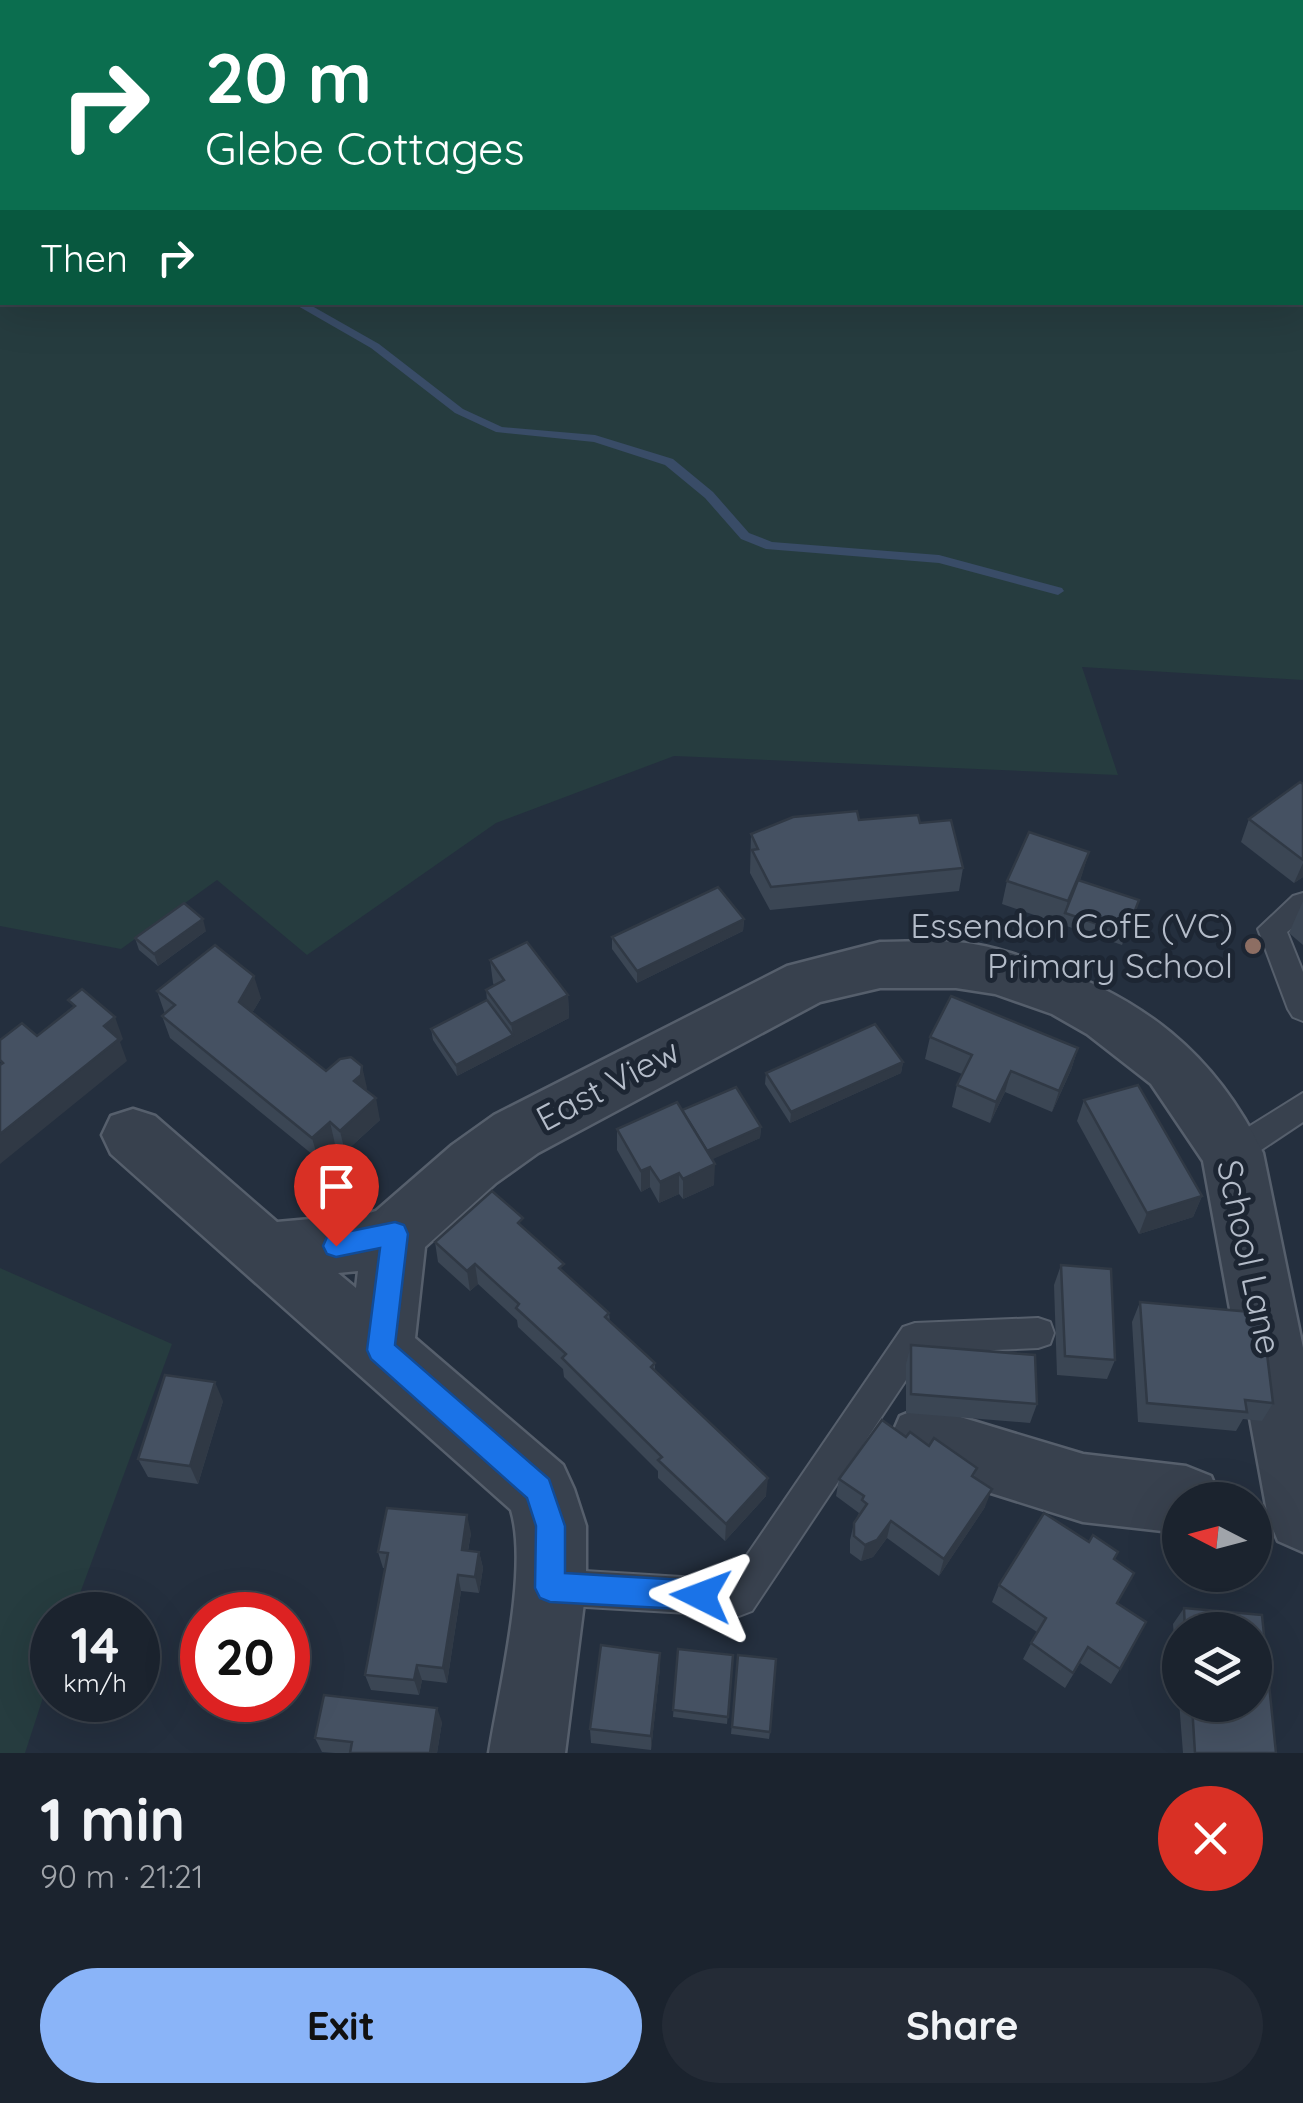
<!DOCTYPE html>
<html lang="en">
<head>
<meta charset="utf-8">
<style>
	:root { --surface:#1b232e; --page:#242b36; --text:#f1f3f6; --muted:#a0a4aa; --line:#39404a; --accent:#8ab4f8 }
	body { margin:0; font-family:Quicksand,sans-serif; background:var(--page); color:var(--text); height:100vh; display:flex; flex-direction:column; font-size:38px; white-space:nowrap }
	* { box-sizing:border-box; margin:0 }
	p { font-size:32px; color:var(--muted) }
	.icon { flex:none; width:55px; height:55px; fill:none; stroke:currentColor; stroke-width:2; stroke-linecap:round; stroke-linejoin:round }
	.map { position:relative; height:1753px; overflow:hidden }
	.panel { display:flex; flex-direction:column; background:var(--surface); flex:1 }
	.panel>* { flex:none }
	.hud { position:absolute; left:0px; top:0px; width:1305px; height:305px; box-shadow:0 10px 40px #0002,0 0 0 2px var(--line); background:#0b6e4f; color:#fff; overflow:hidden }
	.needle { width:65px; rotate:276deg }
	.fabs { position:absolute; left:1162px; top:1482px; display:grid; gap:20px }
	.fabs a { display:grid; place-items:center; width:110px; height:110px; border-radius:50%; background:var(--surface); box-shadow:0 10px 40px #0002,0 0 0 2px var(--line); font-size:50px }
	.speed { position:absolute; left:30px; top:1592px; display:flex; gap:20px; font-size:50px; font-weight:700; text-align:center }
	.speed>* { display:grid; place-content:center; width:130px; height:130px; border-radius:50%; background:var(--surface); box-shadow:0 10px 40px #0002,0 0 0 2px var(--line); line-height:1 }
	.speed small { font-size:25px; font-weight:400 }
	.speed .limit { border:15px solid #d22; background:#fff; color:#111 }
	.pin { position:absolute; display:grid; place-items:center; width:85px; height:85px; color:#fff; margin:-102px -42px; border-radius:50% 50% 50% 0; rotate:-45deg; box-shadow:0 0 10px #0007 }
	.pin .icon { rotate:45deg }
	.me { position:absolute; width:110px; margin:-55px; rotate:273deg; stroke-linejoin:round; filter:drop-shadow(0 0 8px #0008) }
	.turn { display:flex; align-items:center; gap:35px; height:210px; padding:0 40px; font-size:45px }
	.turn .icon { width:130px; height:130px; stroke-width:2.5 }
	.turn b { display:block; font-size:70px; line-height:85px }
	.then { display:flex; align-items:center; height:95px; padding:0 40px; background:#0003; gap:20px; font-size:38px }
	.round { display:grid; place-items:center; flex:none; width:105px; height:105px; border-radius:52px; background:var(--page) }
	.head { display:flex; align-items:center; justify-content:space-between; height:170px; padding:0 40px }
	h1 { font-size:60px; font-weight:700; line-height:75px }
	.action { display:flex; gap:20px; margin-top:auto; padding:20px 40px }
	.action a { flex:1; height:115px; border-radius:60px; background:var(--accent); color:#111; font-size:40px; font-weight:700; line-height:115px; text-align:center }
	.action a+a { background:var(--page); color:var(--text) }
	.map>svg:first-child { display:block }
</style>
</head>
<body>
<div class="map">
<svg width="1303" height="1753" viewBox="0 0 1303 1753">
	<rect width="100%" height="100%" fill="#242f3e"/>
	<!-- green -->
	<g fill="#263c3f" fill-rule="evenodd">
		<path d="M0,0h1303v680l-221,-13 36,108 -444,-19 -178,67 -189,132 -90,-75 -96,69 -121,-23zM2,2h1300v300h-1300z"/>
		<polygon points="0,1268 172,1344 72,1615 52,1615 52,1670 25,1753 0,1753"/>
	</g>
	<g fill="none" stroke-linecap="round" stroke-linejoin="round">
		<!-- stream -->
		<polygon fill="#394c67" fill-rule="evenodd" points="291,302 305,302 379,344 463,409 502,427 595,435 673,459 713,492 749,533 772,542 939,555 1062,588 1064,591 1058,595 939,563 766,549 741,539 705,498 665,465 594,442 496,432 455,413 371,348"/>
		<defs>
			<g id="service">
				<polygon points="1303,893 1303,920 1287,932 1303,972 1303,1021 1293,1017 1288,1009 1258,929 1293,896"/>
				<polygon points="1303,1093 1303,1122 1243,1162 1232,1166 1221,1162 1217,1153 1221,1144"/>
				<polygon points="1038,1318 1050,1322 1054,1333 1050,1344 1038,1348 924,1353 752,1611 739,1616 552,1605 539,1600 534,1587 539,1574 552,1569 730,1580 903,1327 915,1323"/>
			</g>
			<g id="minor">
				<path d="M880,942c25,0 51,-2 76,0 29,2 55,11 82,20 103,34 177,91 225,191l40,195v204l-25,-11 -10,-24 -65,-356 -52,-77 -64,-50 -35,-20 -57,-20 -39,-6h-76l-60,14 -282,151 -42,30 -71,64 -10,91 148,127 11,24 12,37v61l-21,166h-76c10,-64 40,-184 22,-243l-400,-356 -9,-19 9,-19 22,-7 22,7 122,106 89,-8 10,-3 76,-66 42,-30 293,-149zM358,1271l-2,17 -18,-15z"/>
				<polygon points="924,1406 1083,1454 1186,1466 1211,1476 1221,1500 1180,1500 1180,1533 1083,1522 924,1472 900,1462 890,1439 900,1416"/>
			</g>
		</defs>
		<!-- service casing -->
		<use href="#service" stroke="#565f6c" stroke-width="4"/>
		<!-- minor casing -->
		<use href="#minor" stroke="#565f6c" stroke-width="5"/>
		<!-- service -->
		<use href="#service" fill="#38414e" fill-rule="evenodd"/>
		<!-- minor -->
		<use href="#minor" fill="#38414e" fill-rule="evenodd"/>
	</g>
	<!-- wall -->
	<g fill="#3b4654" fill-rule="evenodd">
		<polygon points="1303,784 1303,877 1294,883 1241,842 1249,819"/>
		<polygon points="859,820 920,823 963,868 959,891 770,910 750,873 751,834"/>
		<polygon points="1089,852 1080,880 1139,900 1122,945 1002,904 1007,881"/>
		<polygon points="1303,901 1303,945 1289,933"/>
		<polygon points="744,919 743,931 637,983 612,949 612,937"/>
		<polygon points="206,931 158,966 139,950 135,938"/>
		<polygon points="490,960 568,995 569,1018 457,1076 433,1040 431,1029 487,1000 486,990 494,985 493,983"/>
		<polygon points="157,991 261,998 252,1013 326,1071 362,1066 366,1091 380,1120 345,1152 335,1144 318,1159 170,1038 162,1016 165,1014"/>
		<polygon points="930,1037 1078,1048 1071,1070 1052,1112 1005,1092 990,1123 952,1107 957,1085 962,1074 925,1059"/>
		<polygon points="903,1062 901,1073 790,1123 765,1084 766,1073"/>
		<polygon points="1084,1100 1202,1196 1193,1217 1139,1234 1077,1121"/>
		<polygon points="682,1110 761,1127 760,1138 712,1159 714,1185 683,1199 679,1194 659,1203 650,1187 641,1192 617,1150 617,1129"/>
		<polygon points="524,1228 565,1274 609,1313 610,1322 655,1363 655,1371 766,1496 725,1541 658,1478 658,1471 564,1377 563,1369 518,1327 517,1320 478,1284 470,1291 438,1262 435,1242"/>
		<polygon points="1061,1265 1115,1360 1107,1379 1057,1375 1054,1285"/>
		<polygon points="1140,1302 1273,1403 1262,1421 1243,1419 1236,1431 1138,1422 1132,1322"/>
		<polygon points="911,1345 1037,1404 1030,1423 906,1413 906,1364"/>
		<polygon points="223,1401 198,1484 148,1477 138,1459"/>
		<polygon points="906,1437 929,1446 977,1468 974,1477 985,1507 939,1576 887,1538 873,1557 861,1561 850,1553 850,1540 854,1523 859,1513 836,1496 839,1479"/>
		<polygon points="471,1533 468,1551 479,1552 483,1568 479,1593 461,1591 447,1683 422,1680 419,1695 371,1690 365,1675 385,1568 383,1568 378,1552"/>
		<polygon points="1089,1542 1114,1559 1120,1669 1111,1684 1080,1663 1065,1688 1023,1659 1037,1632 992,1602 999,1585"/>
		<path d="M1184,1608l78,7 14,138h-93l-10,-129zM1180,1630h75v75h-75z"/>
		<polygon points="678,1649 733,1655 727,1724 673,1717"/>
		<polygon points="738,1655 770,1732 769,1739 731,1734"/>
		<polygon points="660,1668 651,1750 591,1743 590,1729"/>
		<polygon points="442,1722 437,1753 335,1753 322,1752 315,1738"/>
	</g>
	<!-- shaded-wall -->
	<g fill="#303945">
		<polygon points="1089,852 1082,875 1066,913 1065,913 1062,924 1068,901"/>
		<polygon points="1303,863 1303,877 1294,883"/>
		<polygon points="203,919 206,931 158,966 154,954"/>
		<polygon points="744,919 743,931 637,983 637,971"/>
		<polygon points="254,976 261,998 245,1025 239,1002"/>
		<polygon points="568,995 569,1018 457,1076 456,1065 513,1035 511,1024"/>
		<polygon points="115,1017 123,1039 120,1042 127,1061 0,1164 0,1134 104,1026"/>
		<polygon points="1078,1048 1071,1070 1052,1112 1059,1091"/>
		<polygon points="903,1062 901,1073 790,1123 791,1112"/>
		<polygon points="362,1066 367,1088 365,1097 354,1081"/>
		<polygon points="1011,1071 1005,1092 990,1123 996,1102"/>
		<polygon points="376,1098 380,1120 345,1152 340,1131"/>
		<polygon points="330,1122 335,1144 318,1159 312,1138"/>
		<polygon points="761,1127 760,1138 702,1164 702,1154"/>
		<polygon points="715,1164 714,1185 683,1199 683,1179"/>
		<polygon points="650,1167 650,1187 641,1192 641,1171"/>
		<polygon points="679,1173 679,1194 659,1203 660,1182"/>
		<polygon points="1202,1196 1193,1217 1139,1234 1147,1213"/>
		<polygon points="475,1264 478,1284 470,1291 467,1271"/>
		<polygon points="215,1382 223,1401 198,1484 190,1466"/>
		<polygon points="768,1478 766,1496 725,1541 726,1524"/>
		<polygon points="992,1489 985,1507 939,1576 944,1559"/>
		<polygon points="467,1515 471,1533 465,1567 462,1550"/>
		<polygon points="891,1521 887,1538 873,1557 861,1561 865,1545"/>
		<polygon points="479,1552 483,1568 479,1593 475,1577"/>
		<polygon points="458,1575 461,1591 447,1683 443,1668"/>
		<polygon points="660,1653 660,1668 651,1750 651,1736"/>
		<polygon points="417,1665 422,1680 419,1695 414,1680"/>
		<polygon points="437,1708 442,1722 437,1753 430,1753"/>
	</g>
	<!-- building -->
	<g fill="#455162" stroke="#303945" stroke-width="2.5">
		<polygon points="1300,782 1303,784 1303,860 1249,819"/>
		<polygon points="857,811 859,820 918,815 920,823 951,820 963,868 771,887 752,850 758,849 751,834 793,817"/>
		<polygon points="1029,832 1089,852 1068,901 1007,881"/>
		<polygon points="1078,880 1139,900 1126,934 1065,913"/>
		<polygon points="718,887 744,919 637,971 612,937"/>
		<polygon points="184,903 203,919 154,954 135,938"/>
		<polygon points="527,942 568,995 511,1024 486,990 504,980 490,960"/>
		<polygon points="215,945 254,976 239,1002 326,1071 340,1059 351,1057 362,1066 361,1075 354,1081 376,1098 340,1131 330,1122 312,1138 162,1016 175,1005 157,991"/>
		<polygon points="82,989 115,1017 104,1026 119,1039 0,1134 0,1065 3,1063 0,1060 0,1040 22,1023 37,1036 75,1006 68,1000"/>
		<polygon points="951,996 1078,1048 1059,1091 1011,1071 996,1102 957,1085 972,1055 930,1037"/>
		<polygon points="487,1000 513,1035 456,1065 431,1029"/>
		<polygon points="875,1024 903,1062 791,1112 766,1073"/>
		<polygon points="1138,1085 1202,1196 1147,1213 1084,1100"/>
		<polygon points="736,1087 761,1127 707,1151 682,1110"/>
		<polygon points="677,1102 715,1164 683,1179 679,1173 660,1182 650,1167 641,1171 617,1129"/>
		<polygon points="492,1191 523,1218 518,1223 564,1264 559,1268 609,1313 605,1317 655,1363 651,1367 768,1478 726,1524 658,1460 662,1457 562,1358 566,1354 516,1308 519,1304 475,1264 467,1271 435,1242"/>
		<polygon points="1061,1265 1111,1269 1115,1360 1065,1356"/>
		<polygon points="1140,1302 1262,1313 1273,1403 1245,1400 1247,1412 1147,1403"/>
		<polygon points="911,1345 1035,1355 1037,1404 911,1394"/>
		<polygon points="165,1375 215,1382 190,1466 138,1459"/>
		<polygon points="882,1420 906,1437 910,1432 929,1446 934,1438 977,1468 972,1476 992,1489 944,1559 891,1521 877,1540 865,1545 854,1536 854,1523 867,1504 862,1500 864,1496 839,1479"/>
		<polygon points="387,1508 467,1515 462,1550 479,1552 475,1577 458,1575 443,1668 417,1665 414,1680 365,1675 388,1553 378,1552"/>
		<polygon points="1044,1513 1089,1542 1093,1535 1118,1552 1114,1559 1134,1573 1117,1603 1146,1622 1120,1669 1088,1647 1073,1673 1031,1643 1046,1618 999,1585"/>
		<polygon points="1184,1608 1262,1615 1276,1753 1195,1753 1192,1705 1255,1705 1255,1630 1185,1630"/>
		<polygon points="601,1645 660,1653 651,1736 590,1729"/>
		<polygon points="678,1649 733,1655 728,1717 673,1710"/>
		<polygon points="738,1655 776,1659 770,1732 732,1727"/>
		<polygon points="324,1695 437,1708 430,1753 350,1753 352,1742 315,1738"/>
	</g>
	<!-- route -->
	<polygon fill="#1a73e8" stroke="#114b97" stroke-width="2.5" points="395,1222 404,1225 408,1234 395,1345 549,1479 565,1526 565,1573 701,1581 712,1585 716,1596 712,1606 701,1610 550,1602 540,1598 535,1588 536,1526 527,1498 371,1359 367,1350 380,1248 336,1257 327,1254 323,1246 327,1237 336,1234"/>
	<!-- markers -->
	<circle fill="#8d6e63" stroke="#1d2633" stroke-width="4" cx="1253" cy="946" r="10"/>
	<g text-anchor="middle" stroke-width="10" stroke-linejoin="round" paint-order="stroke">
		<!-- poi labels -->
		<g font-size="35" fill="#b4bcc9" stroke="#1d2633" text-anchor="end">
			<text x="1233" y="938">Essendon CofE (VC)<tspan x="1233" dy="40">Primary School</tspan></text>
		</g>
		<!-- street labels -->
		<g font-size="35" fill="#b4bcc9" stroke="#1d2633">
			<text transform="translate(608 1085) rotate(-28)" y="12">East View</text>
			<text transform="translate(1249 1257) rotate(78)" y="12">School Lane</text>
		</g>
	</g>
</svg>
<div class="fabs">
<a><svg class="needle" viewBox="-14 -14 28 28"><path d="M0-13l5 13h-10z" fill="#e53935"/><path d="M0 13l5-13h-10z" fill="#a0a4aa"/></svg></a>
<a><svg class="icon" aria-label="layers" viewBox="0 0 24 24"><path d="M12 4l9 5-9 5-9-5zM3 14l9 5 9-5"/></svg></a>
</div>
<div class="speed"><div>14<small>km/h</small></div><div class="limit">20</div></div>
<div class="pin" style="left:336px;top:1246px;background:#d93025"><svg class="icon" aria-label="arrive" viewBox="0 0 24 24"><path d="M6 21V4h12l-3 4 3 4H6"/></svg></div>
<svg class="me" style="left:701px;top:1596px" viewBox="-20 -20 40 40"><path d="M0-17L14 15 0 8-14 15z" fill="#1a73e8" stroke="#fff" stroke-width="4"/></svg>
<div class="hud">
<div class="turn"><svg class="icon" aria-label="right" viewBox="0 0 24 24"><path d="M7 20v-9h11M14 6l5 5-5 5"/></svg><div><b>20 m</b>Glebe Cottages</div></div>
<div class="then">Then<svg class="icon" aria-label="right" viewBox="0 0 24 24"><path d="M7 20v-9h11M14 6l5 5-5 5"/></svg></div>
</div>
</div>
<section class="panel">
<div class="head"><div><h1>1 min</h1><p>90 m · 21:21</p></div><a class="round" style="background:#d93025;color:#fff"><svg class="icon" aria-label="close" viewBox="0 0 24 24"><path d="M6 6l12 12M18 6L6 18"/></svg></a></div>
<div class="action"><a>Exit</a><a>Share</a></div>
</section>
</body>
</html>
